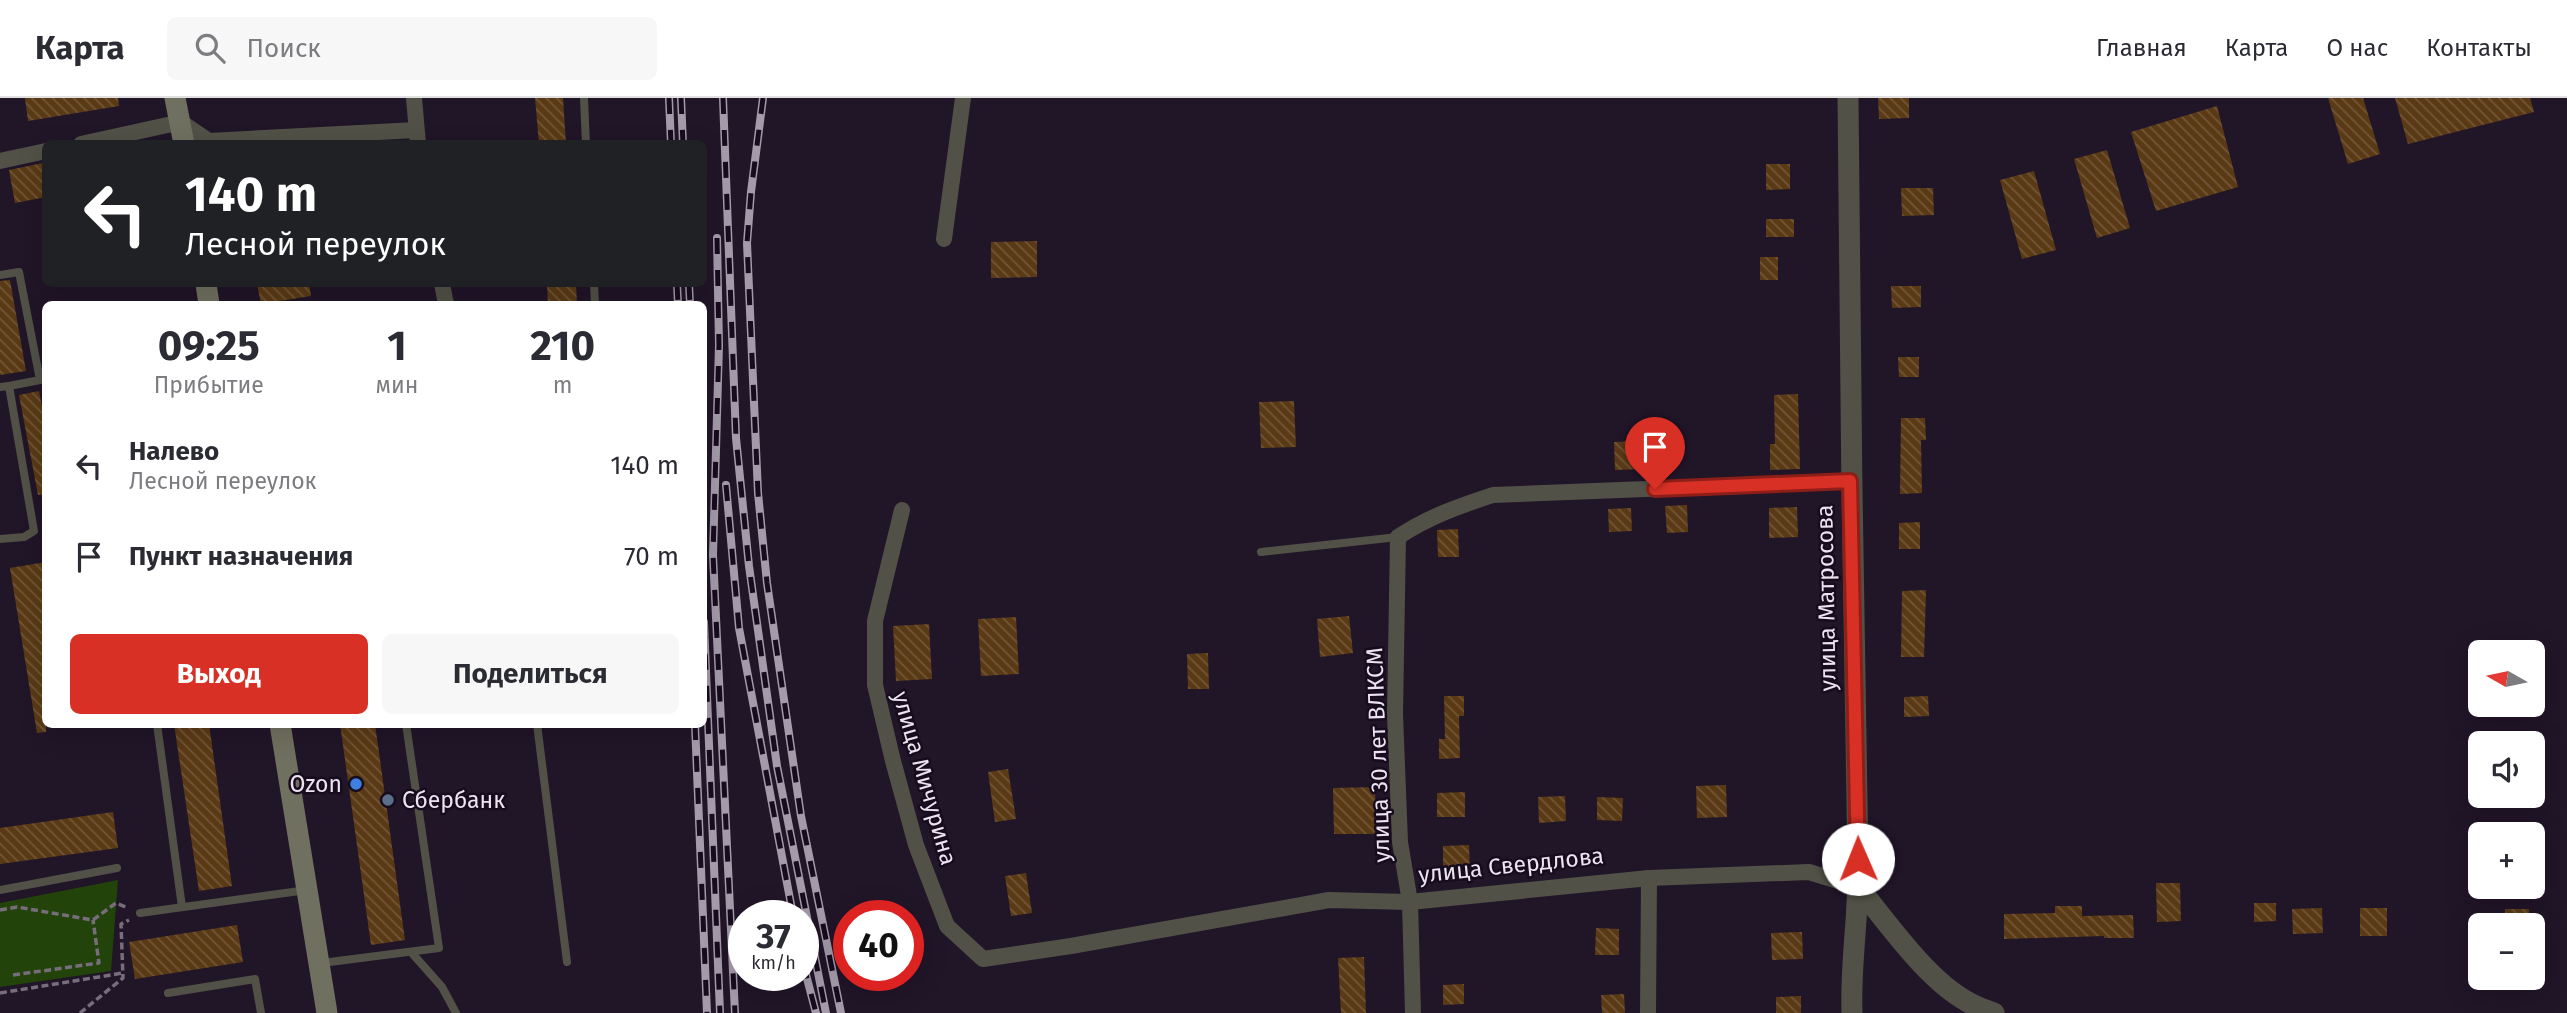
<!DOCTYPE html>
<html lang="ru">
<head>
<meta charset="utf-8">
<style>
	:root { --surface:#fff; --page:#f7f7f7; --text:#2b2b33; --muted:#7c7c81; --line:#e1e1e2; --accent:#d93025 }
	body { margin:0; font-family:"Fira Sans",sans-serif; background:var(--page); color:var(--text); height:100vh; display:flex; flex-direction:column; font-size:26px; white-space:nowrap }
	* { box-sizing:border-box; margin:0 }
	p { font-size:23px; color:var(--muted) }
	.icon { flex:none; width:38px; height:38px; fill:none; stroke:currentColor; stroke-width:2; stroke-linecap:round; stroke-linejoin:round }
	.map { position:relative; flex:1; overflow:hidden }
	.sheet { position:absolute; left:42px; top:203px; width:665px; height:427px; display:flex; flex-direction:column; background:var(--surface); border-radius:10px; box-shadow:0 7px 28px #0002 }
	.sheet>* { flex:none }
	.banner { position:absolute; left:42px; top:42px; width:665px; height:147px; border-radius:10px; box-shadow:0 7px 28px #0002; background:#202124; color:#fff; overflow:hidden }
	.needle { width:46px; rotate:279deg }
	.fabs { position:absolute; left:2468px; top:542px; display:grid; gap:14px }
	.fabs a { display:grid; place-items:center; width:77px; height:77px; border-radius:10px; background:var(--surface); box-shadow:0 7px 28px #0002; font-size:35px }
	.speed { position:absolute; left:728px; top:802px; display:flex; gap:14px; font-size:35px; font-weight:700; text-align:center }
	.speed>* { display:grid; place-content:center; width:91px; height:91px; border-radius:50%; background:var(--surface); box-shadow:0 7px 28px #0002; line-height:1 }
	.speed small { font-size:18px; font-weight:400 }
	.speed .limit { border:10px solid #d22; background:#fff; color:#111 }
	.pin { position:absolute; display:grid; place-items:center; width:60px; height:60px; color:#fff; margin:-72px -30px; border-radius:50% 50% 50% 0; rotate:-45deg; box-shadow:0 0 7px #0007 }
	.pin .icon { rotate:45deg }
	.me { position:absolute; width:77px; margin:-38px; rotate:359deg; stroke-linejoin:round; filter:drop-shadow(0 0 5px #0008) }
	.turn { display:flex; align-items:center; gap:24px; height:147px; padding:0 28px; font-size:32px }
	.turn .icon { width:91px; height:91px; stroke-width:2.5 }
	.turn b { display:block; font-size:49px; line-height:60px }
	.eta { display:flex; justify-content:space-evenly; align-items:center; height:119px; text-align:center }
	.eta b { font-size:42px; font-weight:700; line-height:49px }
	.button { display:flex; gap:14px; margin-top:auto; padding:14px 28px }
	.button a { flex:1; height:80px; border-radius:10px; background:var(--accent); color:#fff; font-size:28px; font-weight:700; line-height:80px; text-align:center }
	.button a+a { background:var(--page); color:var(--text) }
	ul { padding:0; list-style:none }
	li { display:flex; align-items:center; gap:21px; height:91px; padding:0 28px }
	li div { flex:1 }
	li b { display:block; font-size:26px }
	li em { font-style:normal }
	header { display:flex; align-items:center; gap:42px; box-sizing:border-box; height:98px; padding:0 35px; background:var(--surface); border-bottom:2px solid var(--line) }
	header strong { font-size:33px }
	nav { display:flex; gap:38px; margin-inline-start:auto; font-size:24px }
	.search { width:490px; height:63px; background:var(--page); display:flex; align-items:center; gap:18px; box-sizing:border-box; padding:0 24px; border-radius:10px; color:var(--muted); font-size:26px }
	.map>svg:first-child { display:block }
</style>
</head>
<body>
<header>
<strong>Карта</strong>
<div class="search"><svg class="icon" aria-label="search" viewBox="0 0 24 24"><circle cx="10" cy="10" r="6"/><path d="M15 15l6 6"/></svg>Поиск</div>
<nav><a>Главная</a><a>Карта</a><a>О нас</a><a>Контакты</a></nav>
</header>
<div class="map">
<svg width="2567" height="915" viewBox="0 0 2567 915">
	<defs>
		<pattern id="building-back-hatch" width="6" height="6" patternUnits="userSpaceOnUse" patternTransform="scale(1.75)"><rect width="6" height="6" fill="#5a3a15"/><path d="M-1 5l2 2M0 0l6 6M5-1l2 2" fill="none" stroke="#725637"/></pattern>
	</defs>
	<rect width="100%" height="100%" fill="#211528"/>
	<!-- pitch -->
	<polygon fill="#224309" points="118,782 111,873 0,889 0,805"/>
	<!-- building -->
	<g fill="url(#building-back-hatch)">
		<polygon points="25,0 118,0 119,8 28,23"/>
		<polygon points="535,0 563,0 566,46 539,46"/>
		<polygon points="1878,0 1909,0 1909,20 1879,21"/>
		<polygon points="2328,0 2363,0 2380,56 2348,66"/>
		<polygon points="2395,0 2530,0 2534,14 2408,46"/>
		<polygon points="2217,8 2238,89 2156,113 2131,34"/>
		<polygon points="2107,52 2130,130 2097,140 2074,61"/>
		<polygon points="43,65 46,99 15,105 9,72"/>
		<polygon points="1766,66 1790,66 1790,91 1766,92"/>
		<polygon points="2034,73 2056,152 2022,161 2000,82"/>
		<polygon points="1901,90 1933,90 1934,117 1902,118"/>
		<rect x="1766" y="121" width="28" height="18"/>
		<polygon points="1037,143 1037,179 991,180 991,144"/>
		<rect x="1760" y="159" width="18" height="23"/>
		<polygon points="10,182 26,273 0,277 0,183"/>
		<polygon points="257,186 309,186 311,198 261,206"/>
		<polygon points="547,186 576,186 577,206 548,206"/>
		<polygon points="1891,188 1921,188 1921,209 1892,210"/>
		<polygon points="1898,259 1919,259 1919,279 1899,279"/>
		<polygon points="39,293 46,330 46,396 38,397 19,297"/>
		<polygon points="1798,296 1800,371 1770,372 1770,346 1775,346 1774,297"/>
		<polygon points="1294,303 1296,349 1261,350 1259,304"/>
		<polygon points="1901,320 1925,320 1926,342 1921,342 1922,395 1900,396"/>
		<polygon points="1642,343 1643,371 1615,372 1614,344"/>
		<polygon points="1687,407 1688,434 1667,435 1665,408"/>
		<polygon points="1797,409 1798,439 1769,440 1769,410"/>
		<polygon points="1631,410 1632,433 1609,434 1608,411"/>
		<polygon points="1920,424 1920,451 1899,451 1899,425"/>
		<polygon points="1458,431 1459,459 1438,459 1437,432"/>
		<polygon points="46,464 46,634 37,635 10,470"/>
		<polygon points="1926,492 1924,559 1901,559 1902,493"/>
		<polygon points="1349,518 1353,555 1320,559 1317,521"/>
		<polygon points="1016,519 1019,576 981,578 978,521"/>
		<polygon points="929,526 932,581 896,583 893,528"/>
		<polygon points="1208,555 1209,591 1188,591 1187,556"/>
		<polygon points="1444,598 1464,598 1464,618 1459,618 1460,660 1439,661 1439,641 1445,641"/>
		<polygon points="1928,598 1929,618 1904,619 1904,599"/>
		<polygon points="174,626 209,626 232,788 199,793"/>
		<polygon points="340,626 375,626 405,842 371,847"/>
		<polygon points="1008,671 1016,721 995,724 988,674"/>
		<polygon points="1726,687 1727,719 1697,720 1696,688"/>
		<polygon points="1375,689 1376,736 1334,736 1333,690"/>
		<polygon points="1465,694 1465,719 1437,719 1437,695"/>
		<polygon points="1565,698 1566,723 1539,725 1538,699"/>
		<polygon points="1597,699 1623,700 1622,723 1597,722"/>
		<polygon points="113,714 118,750 0,766 0,730"/>
		<polygon points="1469,747 1470,774 1443,774 1443,748"/>
		<polygon points="1026,775 1032,815 1011,818 1005,778"/>
		<polygon points="2156,785 2180,785 2181,823 2157,824"/>
		<polygon points="2254,805 2276,805 2276,823 2254,824"/>
		<polygon points="2055,808 2082,808 2082,818 2133,817 2134,840 2104,840 2104,838 2004,841 2004,816 2055,815"/>
		<polygon points="2322,810 2323,835 2293,836 2292,811"/>
		<rect x="2360" y="810" width="27" height="28"/>
		<rect x="2505" y="811" width="24" height="17"/>
		<polygon points="237,827 243,864 135,881 129,844"/>
		<polygon points="1596,830 1619,831 1619,857 1595,857"/>
		<polygon points="1802,834 1803,861 1772,862 1771,835"/>
		<polygon points="1364,859 1366,915 1341,915 1338,860"/>
		<polygon points="1464,886 1464,906 1443,907 1443,887"/>
		<polygon points="1624,896 1625,915 1602,915 1601,897"/>
		<polygon points="1801,898 1801,915 1776,915 1776,899"/>
	</g>
	<g fill="none" stroke-linecap="round" stroke-linejoin="round">
		<!-- path -->
		<g stroke="#776d7d" stroke-width="3.5" stroke-dasharray="7 3.5" stroke-linecap="butt">
			<polyline points="0,812 17,809 93,822 116,805 128,810"/>
			<polyline points="13,877 99,865 93,822"/>
			<polyline points="0,895 123,875"/>
			<polyline points="80,915 123,880 121,826 129,822"/>
		</g>
		<!-- service -->
		<g stroke="#515147" stroke-width="8">
			<polyline points="584,0 586,46"/>
			<polyline points="0,177 19,174 40,282 9,288"/>
			<polyline points="594,186 595,206"/>
			<polyline points="0,289 9,288 34,433 24,439 0,441"/>
			<polyline points="1261,454 1398,439"/>
			<polyline points="157,626 182,809"/>
			<polyline points="537,626 567,864"/>
			<polyline points="0,792 117,770"/>
			<polyline points="140,815 307,792"/>
			<polyline points="411,854 442,889 456,915"/>
			<polyline points="322,865 439,850 406,626"/>
			<polyline points="168,895 255,881 261,915"/>
		</g>
		<!-- minor -->
		<g stroke="#515147" stroke-width="16">
			<polyline points="414,0 418,46"/>
			<polyline points="81,46 181,24 209,43 416,32"/>
			<polyline points="0,63 46,53"/>
			<polyline points="944,141 963,0"/>
			<polyline points="442,186 446,206"/>
			<polyline points="902,412 875,523 875,587 893,663 916,747 947,828 983,861 1071,848 1329,802 1410,804 1649,780 1809,774 1858,789"/>
			<path d="M1413,915l-3,-111 -10,-60 -5,-128 3,-177c30,-20 61,-31 95,-42l357,-14"/>
			<polyline points="1648,915 1649,780"/>
		</g>
		<!-- tertiary -->
		<g stroke="#515147" stroke-width="21">
			<path d="M1848,0c2,256 5,511 10,767 1,50 -8,99 -6,148"/>
			<path d="M1858,789c31,37 68,92 110,115 8,5 17,8 26,11"/>
		</g>
		<!-- secondary -->
		<g stroke="#6f705f" stroke-width="21">
			<polyline points="175,0 184,46"/>
			<polyline points="206,186 209,206"/>
			<polyline points="280,626 327,915"/>
		</g>
		<defs>
			<g id="rail">
				<polyline points="669,0 671,46"/>
				<polyline points="681,0 683,46"/>
				<polyline points="723,0 736,340 749,468 777,668 826,915"/>
				<polyline points="763,0 751,94 747,145 758,395 767,485 801,718 841,915"/>
				<polyline points="717,140 719,247 713,457 735,915"/>
				<polyline points="677,186 678,206"/>
				<polyline points="689,186 690,206"/>
				<polyline points="726,387 739,530 793,817"/>
				<polyline points="704,524 720,915"/>
				<polyline points="695,626 707,915"/>
				<polyline points="803,865 816,915"/>
			</g>
		</defs>
		<!-- rail casing -->
		<use href="#rail" stroke="#a49baa" stroke-width="8"/>
		<!-- rail -->
		<use href="#rail" stroke="#170c1e" stroke-width="5" stroke-dasharray="16" stroke-linecap="butt"/>
	</g>
	<g fill="none" stroke-linecap="round" stroke-linejoin="round">
		<defs>
			<polyline id="route" points="1655,391 1850,383 1858,761"/>
		</defs>
		<!-- route casing -->
		<use href="#route" stroke="#8d1f18" stroke-width="18"/>
		<!-- route -->
		<use href="#route" stroke="#d93025" stroke-width="12"/>
	</g>
	<!-- markers -->
	<circle fill="#3f7fe0" stroke="#170c1e" stroke-width="2.5" cx="356" cy="686" r="7"/>
	<circle fill="#5c6f8a" stroke="#170c1e" stroke-width="2.5" cx="388" cy="702" r="7"/>
	<g text-anchor="middle" stroke-width="5" stroke-linejoin="round" paint-order="stroke">
		<!-- street labels -->
		<g font-size="23" fill="#ebe3f0" stroke="#170c1e">
			<text transform="translate(1826 500) rotate(-91)" y="8">улица Матросова</text>
			<text transform="translate(1378 657) rotate(-92)" y="8">улица 30 лет ВЛКСМ</text>
			<text transform="translate(925 680) rotate(74)" y="8">улица Мичурина</text>
			<text transform="translate(1511 767) rotate(-6)" y="8">улица Свердлова</text>
		</g>
		<!-- poi labels -->
		<g font-size="23" fill="#ebe3f0" stroke="#170c1e" text-anchor="end">
			<text x="342" y="694">Ozon</text>
			<text x="402" y="710" text-anchor="start">Сбербанк</text>
		</g>
	</g>
</svg>
<div class="fabs">
<a><svg class="needle" viewBox="-14 -14 28 28"><path d="M0-13l5 13h-10z" fill="#e53935"/><path d="M0 13l5-13h-10z" fill="#7c7c81"/></svg></a>
<a><svg class="icon" aria-label="sound" viewBox="0 0 24 24"><path d="M4 9h4l5-4v14l-5-4H4zM17 9q2 3 0 6"/></svg></a>
<a>+</a>
<a>−</a>
</div>
<div class="speed"><div>37<small>km/h</small></div><div class="limit">40</div></div>
<div class="pin" style="left:1655px;top:391px;background:#d93025"><svg class="icon" aria-label="arrive" viewBox="0 0 24 24"><path d="M6 21V4h12l-3 4 3 4H6"/></svg></div>
<svg class="me" style="left:1858px;top:761px" viewBox="-20 -20 40 40"><circle r="19" fill="#fff"/><path d="M0-13L10 11 0 6-10 11z" fill="#d93025"/></svg>
<div class="banner">
<div class="turn"><svg class="icon" aria-label="left" viewBox="0 0 24 24"><path d="M17 20v-9H6M10 6l-5 5 5 5"/></svg><div><b>140 m</b>Лесной переулок</div></div>
</div>
<section class="sheet">
<div class="eta">
<div><b>09:25</b><p>Прибытие</p></div>
<div><b>1</b><p>мин</p></div>
<div><b>210</b><p>m</p></div>
</div>
<ul>
<li><svg class="icon" aria-label="left" viewBox="0 0 24 24"><path d="M17 20v-9H6M10 6l-5 5 5 5"/></svg><div><b>Налево</b><p>Лесной переулок</p></div><em>140 m</em></li>
<li><svg class="icon" aria-label="arrive" viewBox="0 0 24 24"><path d="M6 21V4h12l-3 4 3 4H6"/></svg><div><b>Пункт назначения</b></div><em>70 m</em></li>
</ul>
<div class="button"><a>Выход</a><a>Поделиться</a></div>
</section>
</div>
</body>
</html>
